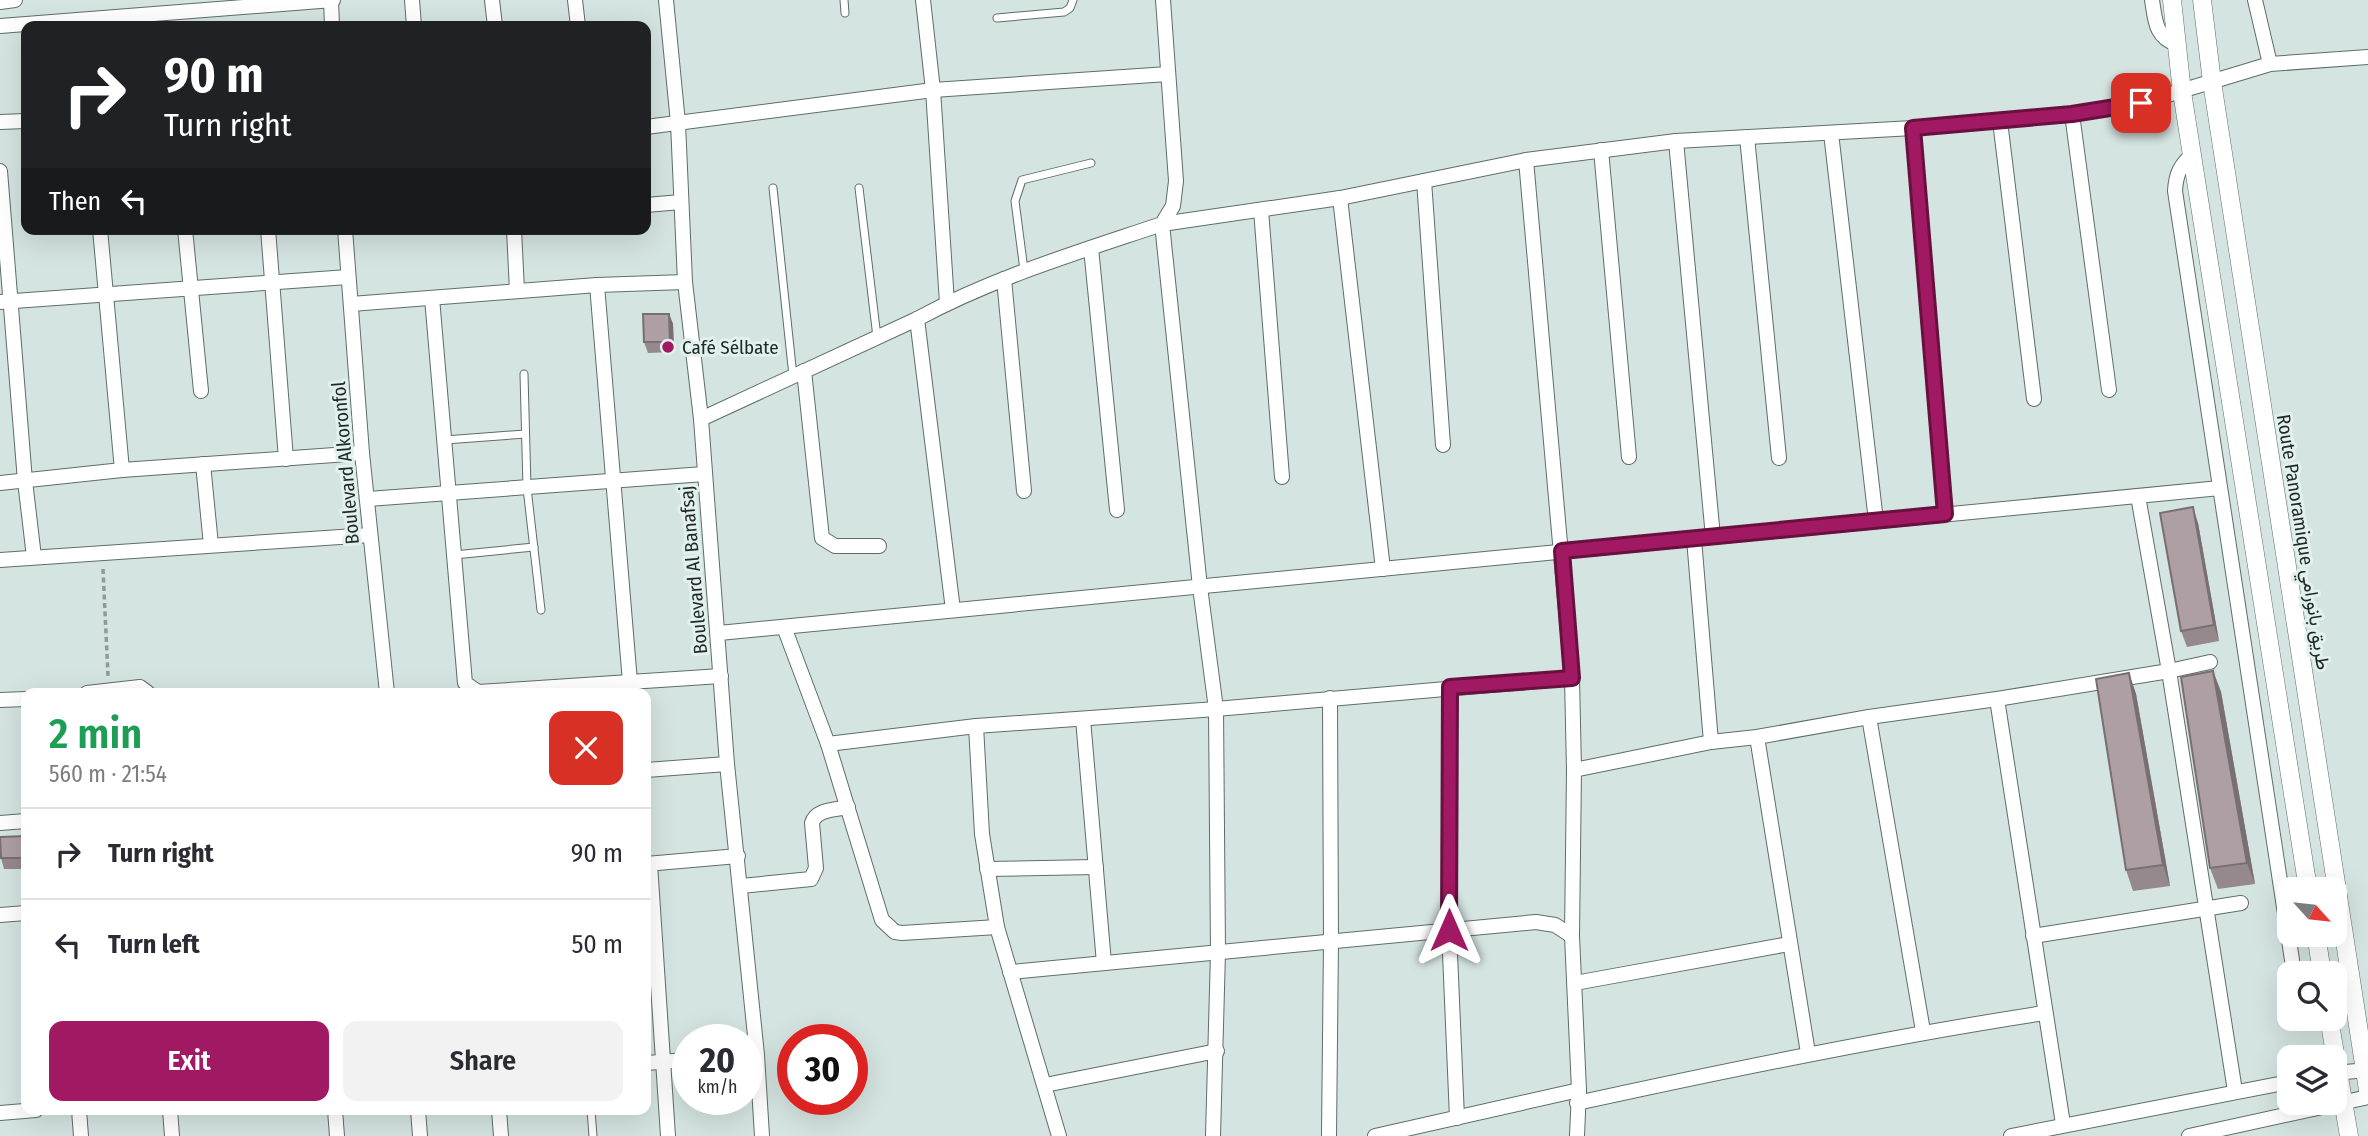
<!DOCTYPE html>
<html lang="en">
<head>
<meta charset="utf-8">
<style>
	:root { --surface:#fff; --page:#f2f2f3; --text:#2b2b33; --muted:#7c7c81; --line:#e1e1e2; --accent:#a21963 }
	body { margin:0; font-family:"Fira Sans Condensed",Vazirmatn,sans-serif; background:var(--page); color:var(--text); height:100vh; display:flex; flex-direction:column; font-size:26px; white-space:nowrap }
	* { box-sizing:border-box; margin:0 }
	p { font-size:23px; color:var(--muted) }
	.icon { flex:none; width:38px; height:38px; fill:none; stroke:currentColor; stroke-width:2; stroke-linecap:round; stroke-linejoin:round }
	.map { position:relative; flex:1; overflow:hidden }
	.drawer { position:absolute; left:21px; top:688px; width:630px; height:427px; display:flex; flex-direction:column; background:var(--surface); border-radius:14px; box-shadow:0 7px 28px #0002 }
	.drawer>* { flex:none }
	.banner { position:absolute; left:21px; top:21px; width:630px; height:214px; border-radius:14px; box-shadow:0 7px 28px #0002; background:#202124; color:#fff; overflow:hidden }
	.needle { width:46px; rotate:117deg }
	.controls { position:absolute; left:2277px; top:877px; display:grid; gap:14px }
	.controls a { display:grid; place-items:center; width:70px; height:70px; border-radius:14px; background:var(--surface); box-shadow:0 7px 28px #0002; font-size:35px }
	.speed { position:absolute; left:672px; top:1024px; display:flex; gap:14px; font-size:35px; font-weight:700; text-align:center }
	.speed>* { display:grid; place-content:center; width:91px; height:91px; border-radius:50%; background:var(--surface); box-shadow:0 7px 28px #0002; line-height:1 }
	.speed small { font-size:18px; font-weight:400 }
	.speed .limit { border:10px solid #d22; background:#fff; color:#111 }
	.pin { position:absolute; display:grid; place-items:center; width:60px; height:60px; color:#fff; margin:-30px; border-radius:14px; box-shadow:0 4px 10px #0006 }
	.me { position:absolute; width:77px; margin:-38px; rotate:0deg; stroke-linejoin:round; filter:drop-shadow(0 0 5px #0008) }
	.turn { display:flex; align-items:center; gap:24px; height:147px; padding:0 28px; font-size:32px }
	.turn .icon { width:91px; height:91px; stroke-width:2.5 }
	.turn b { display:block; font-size:49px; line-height:60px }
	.then { display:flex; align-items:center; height:66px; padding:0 28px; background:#0003; gap:14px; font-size:26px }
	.round { display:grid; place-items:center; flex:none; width:74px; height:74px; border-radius:14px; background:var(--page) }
	.head { display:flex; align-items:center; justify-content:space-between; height:119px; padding:0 28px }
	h1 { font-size:42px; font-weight:600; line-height:52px; color:#1e9e55 }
	.primary-button { display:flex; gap:14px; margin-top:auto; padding:14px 28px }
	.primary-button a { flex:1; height:80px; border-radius:14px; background:var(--accent); color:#fff; font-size:28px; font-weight:600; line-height:80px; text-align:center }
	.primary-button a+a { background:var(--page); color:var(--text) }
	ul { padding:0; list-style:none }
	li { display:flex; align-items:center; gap:21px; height:91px; padding:0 28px; border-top:2px solid var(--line) }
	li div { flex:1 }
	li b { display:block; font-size:26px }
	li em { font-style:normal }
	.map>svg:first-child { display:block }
</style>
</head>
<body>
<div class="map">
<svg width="2368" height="1136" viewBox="0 0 2368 1136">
	<rect width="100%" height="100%" fill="#d4e4e0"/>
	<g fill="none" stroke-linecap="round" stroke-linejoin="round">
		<defs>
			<g id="service">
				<polyline points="844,0 845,13"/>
				<polyline points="997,18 1064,12 1070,8 1073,0"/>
				<polyline points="773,188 793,376"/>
				<polyline points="859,188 877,337"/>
				<polyline points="1024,270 1015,201 1022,180 1091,163"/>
				<polyline points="524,374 527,488 541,610"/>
				<polyline points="445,440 525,434"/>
				<polyline points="454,555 534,547"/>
				<polyline points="591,1110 593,1136"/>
			</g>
			<g id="minor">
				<polyline points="331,0 332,26"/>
				<polyline points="412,0 414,26"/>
				<polyline points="492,0 495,26"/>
				<polyline points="575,0 578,26"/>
				<polyline points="666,0 678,123 685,282 701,419 727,764 757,1055 762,1136"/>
				<polyline points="923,0 933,90 947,303"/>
				<path d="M2152,0c3,19 3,38 25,44"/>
				<polyline points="2255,0 2270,64"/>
				<polyline points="0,2 15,0"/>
				<polyline points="0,26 333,0"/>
				<polyline points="2072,114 2109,390"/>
				<polyline points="2000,121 2034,399"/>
				<polyline points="0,122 26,121"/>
				<polyline points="646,127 933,90 1168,74"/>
				<polyline points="1913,128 1945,514"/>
				<polyline points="1831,133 1876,521"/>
				<polyline points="1747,137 1779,458"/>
				<polyline points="1676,141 1713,537"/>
				<polyline points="1601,150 1629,457"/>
				<path d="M2193,154c-13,11 -17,20 -18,37l119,782"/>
				<polyline points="1526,160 1572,678 1574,770 1572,936 1579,1090 1577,1136"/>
				<polyline points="0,171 25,481 34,557"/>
				<polyline points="1424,181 1443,445"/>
				<polyline points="1340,198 1383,569"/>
				<polyline points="646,205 681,202"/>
				<polyline points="1261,210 1282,477"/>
				<polyline points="100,229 122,470"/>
				<polyline points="185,229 201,391"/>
				<polyline points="268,229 286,459"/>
				<polyline points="345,229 362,453 387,693"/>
				<polyline points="514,229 517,291"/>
				<polyline points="1091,248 1117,510"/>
				<polyline points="1004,279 1024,491"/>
				<polyline points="597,285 630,682"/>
				<polyline points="432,298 465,683 478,692 721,676"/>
				<polyline points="0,302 348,277"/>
				<polyline points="351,304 597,285 685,282"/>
				<polyline points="917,319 953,610"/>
				<polyline points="804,371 822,538 835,546 879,546"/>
				<path d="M701,419l216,-100c78,-42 162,-67 245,-95l11,-18 3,-25 -13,-181"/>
				<polyline points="203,464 211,545"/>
				<polyline points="0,483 122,470 362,453"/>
				<polyline points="2138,496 2169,671 2235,1091"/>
				<polyline points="368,499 704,474"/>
				<polyline points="1694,539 1711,742"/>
				<polyline points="0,560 370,535"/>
				<polyline points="784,627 828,744 882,920 895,932 902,933 997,927"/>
				<polyline points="719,633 2220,488"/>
				<polyline points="1450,687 1449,930 1457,1118"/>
				<polyline points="87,693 140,687 148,693"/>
				<polyline points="1997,699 2063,1124"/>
				<polyline points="0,700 26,699"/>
				<polyline points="1869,717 1923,1031"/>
				<polyline points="1083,719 1104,963"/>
				<polyline points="976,726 982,834 997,927 1059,1136"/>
				<polyline points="1757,737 1808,1053"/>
				<polyline points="828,744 976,726 1216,709 1572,678"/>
				<polyline points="646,770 727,764"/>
				<polyline points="1574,770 1711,742 1757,737 1869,717 1997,699 2169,671 2210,662"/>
				<polyline points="0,823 26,821"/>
				<polyline points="646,864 738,856"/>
				<polyline points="650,864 668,1136"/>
				<polyline points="987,869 1096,867"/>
				<path d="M741,886l70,-7 5,-11 -4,-45c4,-14 23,-13 36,-16"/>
				<polyline points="0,915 26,913"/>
				<polyline points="2033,936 2241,903"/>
				<polyline points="1010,972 1536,922 1555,925 1572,936"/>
				<polyline points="1575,983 1789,944"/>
				<polyline points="646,1063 688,1060"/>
				<polyline points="2334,1073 2368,1070"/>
				<polyline points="1045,1085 1217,1051"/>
				<path d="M1577,1103c155,-34 310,-66 467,-90"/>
				<polyline points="79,1110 81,1136"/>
				<polyline points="170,1110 172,1136"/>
				<polyline points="335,1110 337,1136"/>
				<polyline points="418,1110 420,1136"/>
				<polyline points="499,1110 501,1136"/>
				<polyline points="0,1113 36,1110"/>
				<polyline points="1213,1136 1218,952 1216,709 1200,587 1162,224 1340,198 1526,160 1676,141 1913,128 2072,114 2141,103 2270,64 2368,57"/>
				<polyline points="1329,1136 1331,941 1330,698"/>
				<polyline points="1375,1136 1579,1090"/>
				<polyline points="2011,1136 2289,1082"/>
				<polyline points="2189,1136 2368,1097"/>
			</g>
			<g id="tertiary">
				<polyline points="2172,0 2182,92 2308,889"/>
				<polyline points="2202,0 2212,82 2368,1090"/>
				<polyline points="2316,934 2322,973"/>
				<polyline points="2329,1018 2349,1136"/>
			</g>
		</defs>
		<!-- service casing -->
		<use href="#service" stroke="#5f6d69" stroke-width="9"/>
		<!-- minor casing -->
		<use href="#minor" stroke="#5f6d69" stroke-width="16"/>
		<!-- tertiary casing -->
		<use href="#tertiary" stroke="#5f6d69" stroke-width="19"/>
		<!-- path -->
		<polyline stroke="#8e9a97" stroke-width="3.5" stroke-dasharray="5 3.5" stroke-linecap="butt" points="103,569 108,676"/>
		<!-- service -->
		<use href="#service" stroke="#fff" stroke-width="7"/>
		<!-- minor -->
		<use href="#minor" stroke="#fff" stroke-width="14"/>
		<!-- tertiary -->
		<use href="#tertiary" stroke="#fff" stroke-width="18"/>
	</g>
	<!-- wall -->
	<g fill="#95898d">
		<polygon points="669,314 673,324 674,352 648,353 644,342"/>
		<polygon points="2198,523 2219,641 2187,647 2181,631"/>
		<polygon points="2213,671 2221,692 2255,884 2218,889 2210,868"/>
		<polygon points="2129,673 2136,694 2170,886 2133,891 2126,870"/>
		<polygon points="26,836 26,869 4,869 1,858"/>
	</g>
	<!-- shaded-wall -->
	<g fill="#796f73">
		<polygon points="669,314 673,324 674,352 670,342"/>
		<polygon points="2193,507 2198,523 2219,641 2214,625"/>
		<polygon points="2213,671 2221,692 2255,884 2247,863"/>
		<polygon points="2129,673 2136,694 2170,886 2163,865"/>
	</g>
	<!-- building -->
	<g fill="#ad9fa4" stroke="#796f73" stroke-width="2">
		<polygon points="313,23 313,26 291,26"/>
		<polygon points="643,314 669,314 670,342 644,342"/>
		<polygon points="2193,507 2214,625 2181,631 2160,513"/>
		<polygon points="2213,671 2247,863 2210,868 2181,677"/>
		<polygon points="2129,673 2163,865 2126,870 2096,679"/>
		<polygon points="26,836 26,858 1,858 0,837"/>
	</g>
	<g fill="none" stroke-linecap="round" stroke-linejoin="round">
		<defs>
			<polyline id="route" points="1449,930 1450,687 1572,678 1562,551 1945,514 1913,128 2072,114 2141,103"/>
		</defs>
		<!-- route casing -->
		<use href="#route" stroke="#691040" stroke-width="18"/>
		<!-- route -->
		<use href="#route" stroke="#a21963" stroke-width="12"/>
	</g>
	<!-- markers -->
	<circle fill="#a21963" stroke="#e1f1ed" stroke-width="2.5" cx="668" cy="347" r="7"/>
	<g text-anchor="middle" stroke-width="6" stroke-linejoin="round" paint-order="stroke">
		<!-- poi labels -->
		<g font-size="19" fill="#232927" stroke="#e1f1ed" text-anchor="start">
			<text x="682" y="354">Café Sélbate</text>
		</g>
		<!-- street labels -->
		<g font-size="19" fill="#232927" stroke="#e1f1ed">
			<text transform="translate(345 463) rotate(-95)" y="7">Boulevard Alkoronfol</text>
			<text transform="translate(2304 542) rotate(81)" y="7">Route Panoramique طريق بانورامي</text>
			<text transform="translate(693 570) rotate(-95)" y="7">Boulevard Al Banafsaj</text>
		</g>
	</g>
</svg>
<div class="controls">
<a><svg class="needle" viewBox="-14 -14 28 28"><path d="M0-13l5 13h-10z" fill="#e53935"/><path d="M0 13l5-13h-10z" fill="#7c7c81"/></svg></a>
<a><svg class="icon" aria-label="search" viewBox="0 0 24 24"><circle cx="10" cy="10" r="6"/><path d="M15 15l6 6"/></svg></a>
<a><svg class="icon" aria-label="layers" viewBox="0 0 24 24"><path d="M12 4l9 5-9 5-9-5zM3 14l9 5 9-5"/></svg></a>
</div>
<div class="speed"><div>20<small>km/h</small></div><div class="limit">30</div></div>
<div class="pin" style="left:2141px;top:103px;background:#d93025"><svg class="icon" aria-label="arrive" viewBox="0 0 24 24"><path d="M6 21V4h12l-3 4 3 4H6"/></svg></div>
<svg class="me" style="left:1449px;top:930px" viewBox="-20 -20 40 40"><path d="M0-17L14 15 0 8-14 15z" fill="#a21963" stroke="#fff" stroke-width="4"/></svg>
<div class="banner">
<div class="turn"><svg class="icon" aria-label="right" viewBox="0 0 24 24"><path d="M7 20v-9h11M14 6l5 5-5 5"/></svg><div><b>90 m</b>Turn right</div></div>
<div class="then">Then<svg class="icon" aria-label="left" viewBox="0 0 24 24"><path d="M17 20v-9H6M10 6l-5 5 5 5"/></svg></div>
</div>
<section class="drawer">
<div class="head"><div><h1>2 min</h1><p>560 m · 21:54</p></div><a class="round" style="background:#d93025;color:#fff"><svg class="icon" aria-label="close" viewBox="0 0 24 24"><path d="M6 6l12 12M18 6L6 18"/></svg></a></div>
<ul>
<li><svg class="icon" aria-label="right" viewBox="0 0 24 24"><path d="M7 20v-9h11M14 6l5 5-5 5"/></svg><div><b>Turn right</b></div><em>90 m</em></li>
<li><svg class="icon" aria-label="left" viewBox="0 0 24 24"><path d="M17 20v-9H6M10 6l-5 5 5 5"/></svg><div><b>Turn left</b></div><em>50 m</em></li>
</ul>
<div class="primary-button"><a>Exit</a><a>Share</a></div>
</section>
</div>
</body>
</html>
